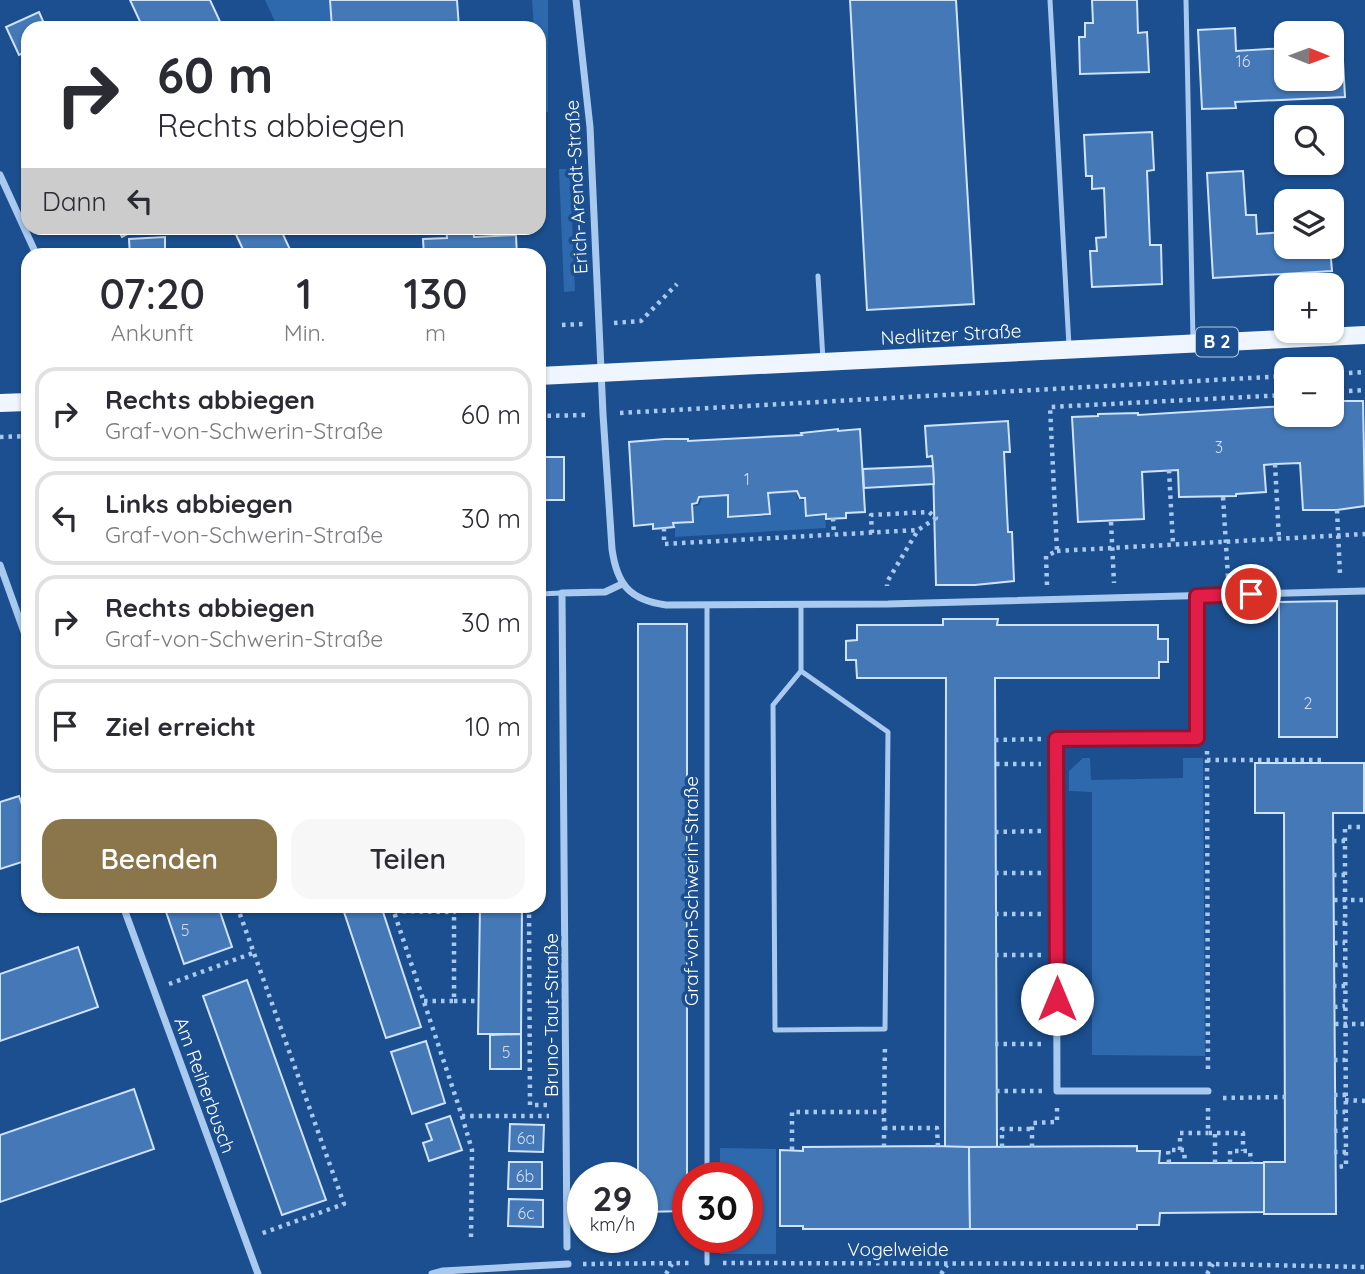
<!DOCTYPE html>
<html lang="de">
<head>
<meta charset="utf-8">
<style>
	:root { --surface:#fff; --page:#f7f7f7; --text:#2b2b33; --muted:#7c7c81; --line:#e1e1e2; --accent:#8a764a }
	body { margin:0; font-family:Quicksand,sans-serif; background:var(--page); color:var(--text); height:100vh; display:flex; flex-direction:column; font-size:26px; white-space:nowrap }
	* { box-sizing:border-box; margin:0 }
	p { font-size:23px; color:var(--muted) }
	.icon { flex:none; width:38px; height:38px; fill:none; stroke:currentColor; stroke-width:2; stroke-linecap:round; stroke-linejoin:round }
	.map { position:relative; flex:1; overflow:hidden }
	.panel { position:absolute; left:21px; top:248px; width:525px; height:665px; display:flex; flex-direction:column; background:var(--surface); border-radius:21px; box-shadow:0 2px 5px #0004 }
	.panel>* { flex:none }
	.guide { position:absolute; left:21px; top:21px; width:525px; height:214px; border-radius:21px; box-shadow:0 2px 5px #0004; background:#fff; color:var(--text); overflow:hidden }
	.needle { width:46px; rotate:91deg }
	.buttons { position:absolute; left:1274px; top:21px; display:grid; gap:14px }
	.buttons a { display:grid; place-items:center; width:70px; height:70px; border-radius:14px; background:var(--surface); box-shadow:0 2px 5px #0004; font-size:35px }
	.speed { position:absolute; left:567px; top:1162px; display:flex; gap:14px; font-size:35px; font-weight:700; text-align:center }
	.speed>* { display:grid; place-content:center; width:91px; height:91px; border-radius:50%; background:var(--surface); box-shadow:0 2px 5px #0004; line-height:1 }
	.speed small { font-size:18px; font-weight:400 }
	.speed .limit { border:10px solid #d22; background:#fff; color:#111 }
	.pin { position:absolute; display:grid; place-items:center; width:60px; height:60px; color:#fff; margin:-30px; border:4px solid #fff; border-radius:50%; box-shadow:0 2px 7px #0007 }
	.me { position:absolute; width:77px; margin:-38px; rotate:0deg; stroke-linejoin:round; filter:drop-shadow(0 0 5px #0008) }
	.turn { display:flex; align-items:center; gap:24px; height:147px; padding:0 21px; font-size:32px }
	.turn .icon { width:91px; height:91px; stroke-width:2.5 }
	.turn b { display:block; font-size:49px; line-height:60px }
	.then { display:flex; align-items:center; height:66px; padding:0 21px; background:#0003; gap:14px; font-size:26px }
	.eta { display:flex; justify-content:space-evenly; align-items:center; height:119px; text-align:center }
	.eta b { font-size:42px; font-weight:600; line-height:49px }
	.button { display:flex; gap:14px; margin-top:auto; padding:14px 21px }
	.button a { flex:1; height:80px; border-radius:21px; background:var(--accent); color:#fff; font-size:28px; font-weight:600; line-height:80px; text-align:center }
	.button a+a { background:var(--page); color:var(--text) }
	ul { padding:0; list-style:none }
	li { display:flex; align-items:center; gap:21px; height:94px; margin:0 14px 10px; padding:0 7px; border:4px solid var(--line); border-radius:21px }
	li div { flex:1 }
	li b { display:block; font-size:26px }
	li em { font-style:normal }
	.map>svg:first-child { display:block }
</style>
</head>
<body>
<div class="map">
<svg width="1365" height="1274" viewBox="0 0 1365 1274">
	<rect width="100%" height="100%" fill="#1b4f8f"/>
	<!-- green -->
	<g fill="#2e69ad">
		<polygon points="265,0 329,0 331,28 278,28"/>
		<polygon points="532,0 548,0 548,112 539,113 539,28 534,28"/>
		<polygon points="559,169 570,169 575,291 564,292"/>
		<polygon points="796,492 797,498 805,501 806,517 825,516 826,528 675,537 675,524 693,523 692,507 699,505 702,498 727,496 729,518 770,516 769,494"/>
		<polygon points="1083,758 1090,758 1091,780 1183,778 1183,758 1203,758 1205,1056 1092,1055 1092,792 1069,791 1069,771"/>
		<polygon points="720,1148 776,1149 776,1254 720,1254 720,1237 747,1237 747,1178 720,1178"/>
	</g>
	<!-- building -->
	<g fill="#4478b7" stroke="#cfe3fa" stroke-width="2">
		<polygon points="130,0 210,0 223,28 143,28"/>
		<polygon points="330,0 457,0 459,28 332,28"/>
		<polygon points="850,0 956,0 974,304 867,310"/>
		<polygon points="1092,0 1137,0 1138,33 1147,32 1149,72 1080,74 1079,37 1085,37 1085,23 1093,23"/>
		<polygon points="39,12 46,28 28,28 28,51 19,55 6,27"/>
		<polygon points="1235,28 1236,51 1286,48 1286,79 1332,79 1332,43 1342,43 1345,97 1235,102 1236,108 1202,109 1198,30"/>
		<polygon points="1152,132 1154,170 1147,171 1150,245 1161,245 1162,284 1092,287 1090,251 1097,251 1096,238 1106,237 1104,188 1092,189 1092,176 1086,176 1084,135"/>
		<polygon points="1243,171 1246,215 1256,215 1257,234 1286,232 1286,247 1330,247 1332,271 1213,278 1207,173"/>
		<polygon points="117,228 134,228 135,230 122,237"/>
		<polygon points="233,228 280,228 293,256 246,256"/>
		<polygon points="396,228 418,228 418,230 396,231"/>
		<polygon points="446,228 473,228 474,237 516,235 517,256 424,256 423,239 447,238"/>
		<polygon points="165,237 165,254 130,256 129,239"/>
		<polygon points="1332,401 1363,401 1365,506 1337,510 1303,510 1300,463 1275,464 1264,465 1266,492 1236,494 1236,496 1179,497 1178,470 1142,472 1144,519 1078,522 1072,417 1098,416 1098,414 1138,413 1138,415 1286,406 1286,415 1332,415"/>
		<polygon points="1008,421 1010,452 1004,452 1008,532 1012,532 1014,581 975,585 936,585 933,466 932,456 927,457 925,426"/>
		<polygon points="838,429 838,431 860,429 865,512 846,513 846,518 826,519 826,514 806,516 805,498 800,498 797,491 768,493 770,514 728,517 728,495 699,497 697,503 692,504 693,522 673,523 674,527 664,528 653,529 653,524 634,526 629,442 665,439 688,439 688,441 802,435 801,433"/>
		<rect x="539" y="457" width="25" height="43"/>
		<polygon points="933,466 934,484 864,488 863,469"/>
		<polygon points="1337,601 1337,737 1279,737 1279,602"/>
		<polygon points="943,619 998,619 997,625 1158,625 1158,639 1168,639 1168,662 1159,662 1159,678 995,678 997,1147 945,1147 946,678 857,678 856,660 846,660 846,641 857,640 857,625 943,625"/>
		<polygon points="638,624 687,624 687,1211 642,1212 642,1178 638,1178"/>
		<polygon points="1255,763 1364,763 1364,813 1333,813 1336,1214 1264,1214 1264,1162 1285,1162 1284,813 1255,813"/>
		<polygon points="19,796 28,823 28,860 0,869 0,802"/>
		<polygon points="164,906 218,906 232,947 184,964"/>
		<polygon points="342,906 381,906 421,1027 386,1038"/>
		<polygon points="480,906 522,906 521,1034 478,1034"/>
		<polygon points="78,947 98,1007 0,1041 0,974"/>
		<polygon points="247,980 326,1200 282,1215 203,996"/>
		<polygon points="521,1034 521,1069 490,1069 490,1035"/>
		<polygon points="426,1041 445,1103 412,1114 391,1052"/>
		<polygon points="134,1089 154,1149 0,1202 0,1135"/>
		<polygon points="450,1116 462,1150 429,1161 423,1143 432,1140 426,1124"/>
		<polygon points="510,1124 544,1125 543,1152 509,1151"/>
		<polygon points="934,1146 969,1147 970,1229 803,1229 803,1226 780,1226 780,1150 803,1151 803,1147"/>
		<polygon points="1137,1146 1137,1151 1160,1151 1159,1163 1264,1163 1264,1212 1160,1213 1159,1225 1137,1225 1137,1229 970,1229 969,1147"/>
		<polygon points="509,1162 542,1162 542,1189 508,1189"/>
		<polygon points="509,1199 543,1200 543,1227 508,1226"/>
	</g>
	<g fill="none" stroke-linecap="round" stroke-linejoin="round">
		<!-- path -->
		<g stroke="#a9c9ee" stroke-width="4.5" stroke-dasharray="3.5 5" stroke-linecap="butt">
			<polyline points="614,323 641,321 677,284"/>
			<polyline points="562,325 584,324"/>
			<polyline points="1332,374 1365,372"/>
			<polyline points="1332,392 1365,390"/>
			<polyline points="620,413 1286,376"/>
			<polyline points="539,416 586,415"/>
			<polyline points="0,437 28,436"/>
			<polyline points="1275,464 1279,539"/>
			<polyline points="1169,470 1173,544"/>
			<polyline points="1223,497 1228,577"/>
			<polyline points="1337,510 1340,574"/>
			<polyline points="833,518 834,535"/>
			<polyline points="1111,522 1114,583"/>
			<polyline points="664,528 664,544 918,530"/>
			<polyline points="872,533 871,515 929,512 936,518 918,530 887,582 887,586"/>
			<polyline points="1057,551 1365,534"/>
			<polyline points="1047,585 1046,556 1057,551 1050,407 1286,395"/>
			<polyline points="995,740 1041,739"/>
			<polyline points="1207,751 1208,1074"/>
			<polyline points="1207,760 1321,760 1321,763"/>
			<polyline points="996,764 1041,764"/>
			<polyline points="995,832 1041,831"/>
			<polyline points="1333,841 1345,841 1345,875 1346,1166 1336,1167"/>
			<polyline points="1345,841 1345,827 1365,827"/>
			<polyline points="995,873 1042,873"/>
			<polyline points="1333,875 1345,875"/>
			<polyline points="1334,900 1365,900"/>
			<polyline points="237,906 344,1204 260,1234"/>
			<polyline points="392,906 462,1116 549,1116"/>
			<polyline points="529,906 530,1105 551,1105"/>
			<polyline points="394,911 454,912 454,906"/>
			<polyline points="995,914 1041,914"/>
			<polyline points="1334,923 1345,923"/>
			<polyline points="1334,943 1345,943"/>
			<polyline points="995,955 1042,955"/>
			<polyline points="1334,965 1345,965"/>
			<polyline points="169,984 253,953"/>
			<polyline points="1333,986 1345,986"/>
			<polyline points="424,1001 454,1001 454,912"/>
			<polyline points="454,1001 479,1001"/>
			<polyline points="1334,1007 1345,1006"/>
			<polyline points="1335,1024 1365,1024"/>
			<polyline points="995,1044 1042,1044"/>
			<polyline points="1334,1060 1345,1060"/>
			<polyline points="996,1091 1042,1091"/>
			<polyline points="1334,1095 1346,1095"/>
			<polyline points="1223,1098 1285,1097"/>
			<polyline points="1345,1100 1365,1101"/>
			<polyline points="1208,1108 1208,1133 1243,1133 1243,1151"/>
			<polyline points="884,1112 885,1044"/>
			<polyline points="1334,1112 1345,1112"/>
			<polyline points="462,1116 472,1150 471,1238"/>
			<polyline points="884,1128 937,1128 938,1148"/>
			<polyline points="1334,1131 1345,1130"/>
			<polyline points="1002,1147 1002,1129 1032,1129"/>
			<polyline points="1032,1147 1032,1123 1057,1122 1057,1106"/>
			<polyline points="792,1150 792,1112 884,1112 884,1146"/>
			<polyline points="1180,1150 1180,1133 1208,1133"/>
			<polyline points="1334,1152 1346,1152"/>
			<polyline points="1169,1163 1168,1150 1184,1150 1185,1163"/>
			<polyline points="1215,1163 1215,1133"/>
			<polyline points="1230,1163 1230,1151 1250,1151 1251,1163"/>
			<polyline points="723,1263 1213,1264 1365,1267"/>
			<polyline points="583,1264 690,1263"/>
			<polyline points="666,1274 672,1264"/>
			<polyline points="941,1274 947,1265"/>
			<polyline points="1207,1274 1213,1264"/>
		</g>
		<!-- service -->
		<g stroke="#a9c9ee" stroke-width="5">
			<polyline points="1050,0 1069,346"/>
			<polyline points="1186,0 1193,340"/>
			<polyline points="818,276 823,360"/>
			<polyline points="539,594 562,593"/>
			<polyline points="707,605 707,1178"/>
			<polyline points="801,605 801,671 773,705 775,1030 885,1029 888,732 801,671"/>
			<polyline points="707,1237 707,1263"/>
		</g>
		<!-- minor -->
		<g stroke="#a9c9ee" stroke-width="7">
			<path d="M576,0l14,127 13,287 9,135c5,36 18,51 54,56l222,-1 477,-13"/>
			<polyline points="0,175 37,256"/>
			<polyline points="0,565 28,643"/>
			<polyline points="1197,596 1197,739 1056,739 1057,1091 1208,1091"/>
			<polyline points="123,906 258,1274"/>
			<polyline points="567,1247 562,593 605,592 622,584"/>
			<polyline points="432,1274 443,1271 568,1264"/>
		</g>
		<!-- primary -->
		<g stroke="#f0f6ff" stroke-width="18">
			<polyline points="539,376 1365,335"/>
			<polyline points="0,403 28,402"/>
		</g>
	</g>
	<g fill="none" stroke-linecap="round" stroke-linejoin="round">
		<defs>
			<polyline id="route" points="1057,999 1056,739 1197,738 1197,596 1251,594"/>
		</defs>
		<!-- route casing -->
		<use href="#route" stroke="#92132f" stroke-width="18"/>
		<!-- route -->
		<use href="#route" stroke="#e11d48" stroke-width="12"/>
	</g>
	<g text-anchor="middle" stroke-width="7" stroke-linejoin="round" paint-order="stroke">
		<!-- number labels -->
		<g font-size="16" fill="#d0dded">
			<text x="1243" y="67">16</text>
			<text x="1219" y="453">3</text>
			<text x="747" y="485">1</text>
			<text x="1308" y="709">2</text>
			<text x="185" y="936">5</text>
			<text x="506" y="1058">5</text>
			<text x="526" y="1144">6a</text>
			<text x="525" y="1182">6b</text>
			<text x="526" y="1219">6c</text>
		</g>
		<!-- shield labels -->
		<rect fill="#1b4f8f" stroke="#bbcadd" stroke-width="2" x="1196" y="327.5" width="42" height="29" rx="5"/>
		<g font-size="18" font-weight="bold" fill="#fff">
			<text x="1217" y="348">B 2</text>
		</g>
		<!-- street labels -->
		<g font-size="19" fill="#fff" stroke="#1b4f8f">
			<text transform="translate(576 187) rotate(-93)" y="7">Erich-Arendt-Straße</text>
			<text transform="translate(951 334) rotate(-3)" y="7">Nedlitzer Straße</text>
			<text transform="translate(691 891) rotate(-90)" y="7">Graf-von-Schwerin-Straße</text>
			<text transform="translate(551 1015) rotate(-90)" y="7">Bruno-Taut-Straße</text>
			<text transform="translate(205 1085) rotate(70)" y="7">Am Reiherbusch</text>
			<text x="898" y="1256">Vogelweide</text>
		</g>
	</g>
</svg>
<div class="buttons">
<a><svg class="needle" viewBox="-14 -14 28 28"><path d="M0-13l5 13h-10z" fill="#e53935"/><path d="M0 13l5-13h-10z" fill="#7c7c81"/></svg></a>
<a><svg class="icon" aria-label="search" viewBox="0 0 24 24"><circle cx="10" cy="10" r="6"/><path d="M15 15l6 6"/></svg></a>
<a><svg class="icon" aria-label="layers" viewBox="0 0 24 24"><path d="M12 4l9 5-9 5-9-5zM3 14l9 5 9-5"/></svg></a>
<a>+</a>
<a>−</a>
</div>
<div class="speed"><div>29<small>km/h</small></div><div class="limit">30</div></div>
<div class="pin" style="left:1251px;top:594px;background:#d93025"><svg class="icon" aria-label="arrive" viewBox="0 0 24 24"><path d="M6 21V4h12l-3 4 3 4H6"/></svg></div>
<svg class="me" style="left:1057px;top:999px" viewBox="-20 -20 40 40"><circle r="19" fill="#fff"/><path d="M0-13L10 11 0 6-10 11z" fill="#e11d48"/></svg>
<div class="guide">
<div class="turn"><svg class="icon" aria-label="right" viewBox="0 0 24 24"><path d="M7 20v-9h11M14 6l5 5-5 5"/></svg><div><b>60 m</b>Rechts abbiegen</div></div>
<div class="then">Dann<svg class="icon" aria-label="left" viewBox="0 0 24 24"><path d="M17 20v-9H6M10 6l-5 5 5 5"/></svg></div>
</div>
<section class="panel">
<div class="eta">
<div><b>07:20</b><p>Ankunft</p></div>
<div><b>1</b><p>Min.</p></div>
<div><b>130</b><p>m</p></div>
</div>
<ul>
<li><svg class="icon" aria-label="right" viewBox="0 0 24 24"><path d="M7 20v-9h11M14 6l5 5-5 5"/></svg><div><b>Rechts abbiegen</b><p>Graf-von-Schwerin-Straße</p></div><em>60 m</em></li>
<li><svg class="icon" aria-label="left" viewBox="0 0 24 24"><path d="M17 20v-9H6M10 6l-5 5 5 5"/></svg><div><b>Links abbiegen</b><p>Graf-von-Schwerin-Straße</p></div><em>30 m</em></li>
<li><svg class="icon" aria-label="right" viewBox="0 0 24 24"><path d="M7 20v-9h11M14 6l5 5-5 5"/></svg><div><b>Rechts abbiegen</b><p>Graf-von-Schwerin-Straße</p></div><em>30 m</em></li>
<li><svg class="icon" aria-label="arrive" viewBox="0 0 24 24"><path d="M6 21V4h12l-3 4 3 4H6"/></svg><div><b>Ziel erreicht</b></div><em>10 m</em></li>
</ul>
<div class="button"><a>Beenden</a><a>Teilen</a></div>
</section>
</div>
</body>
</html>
